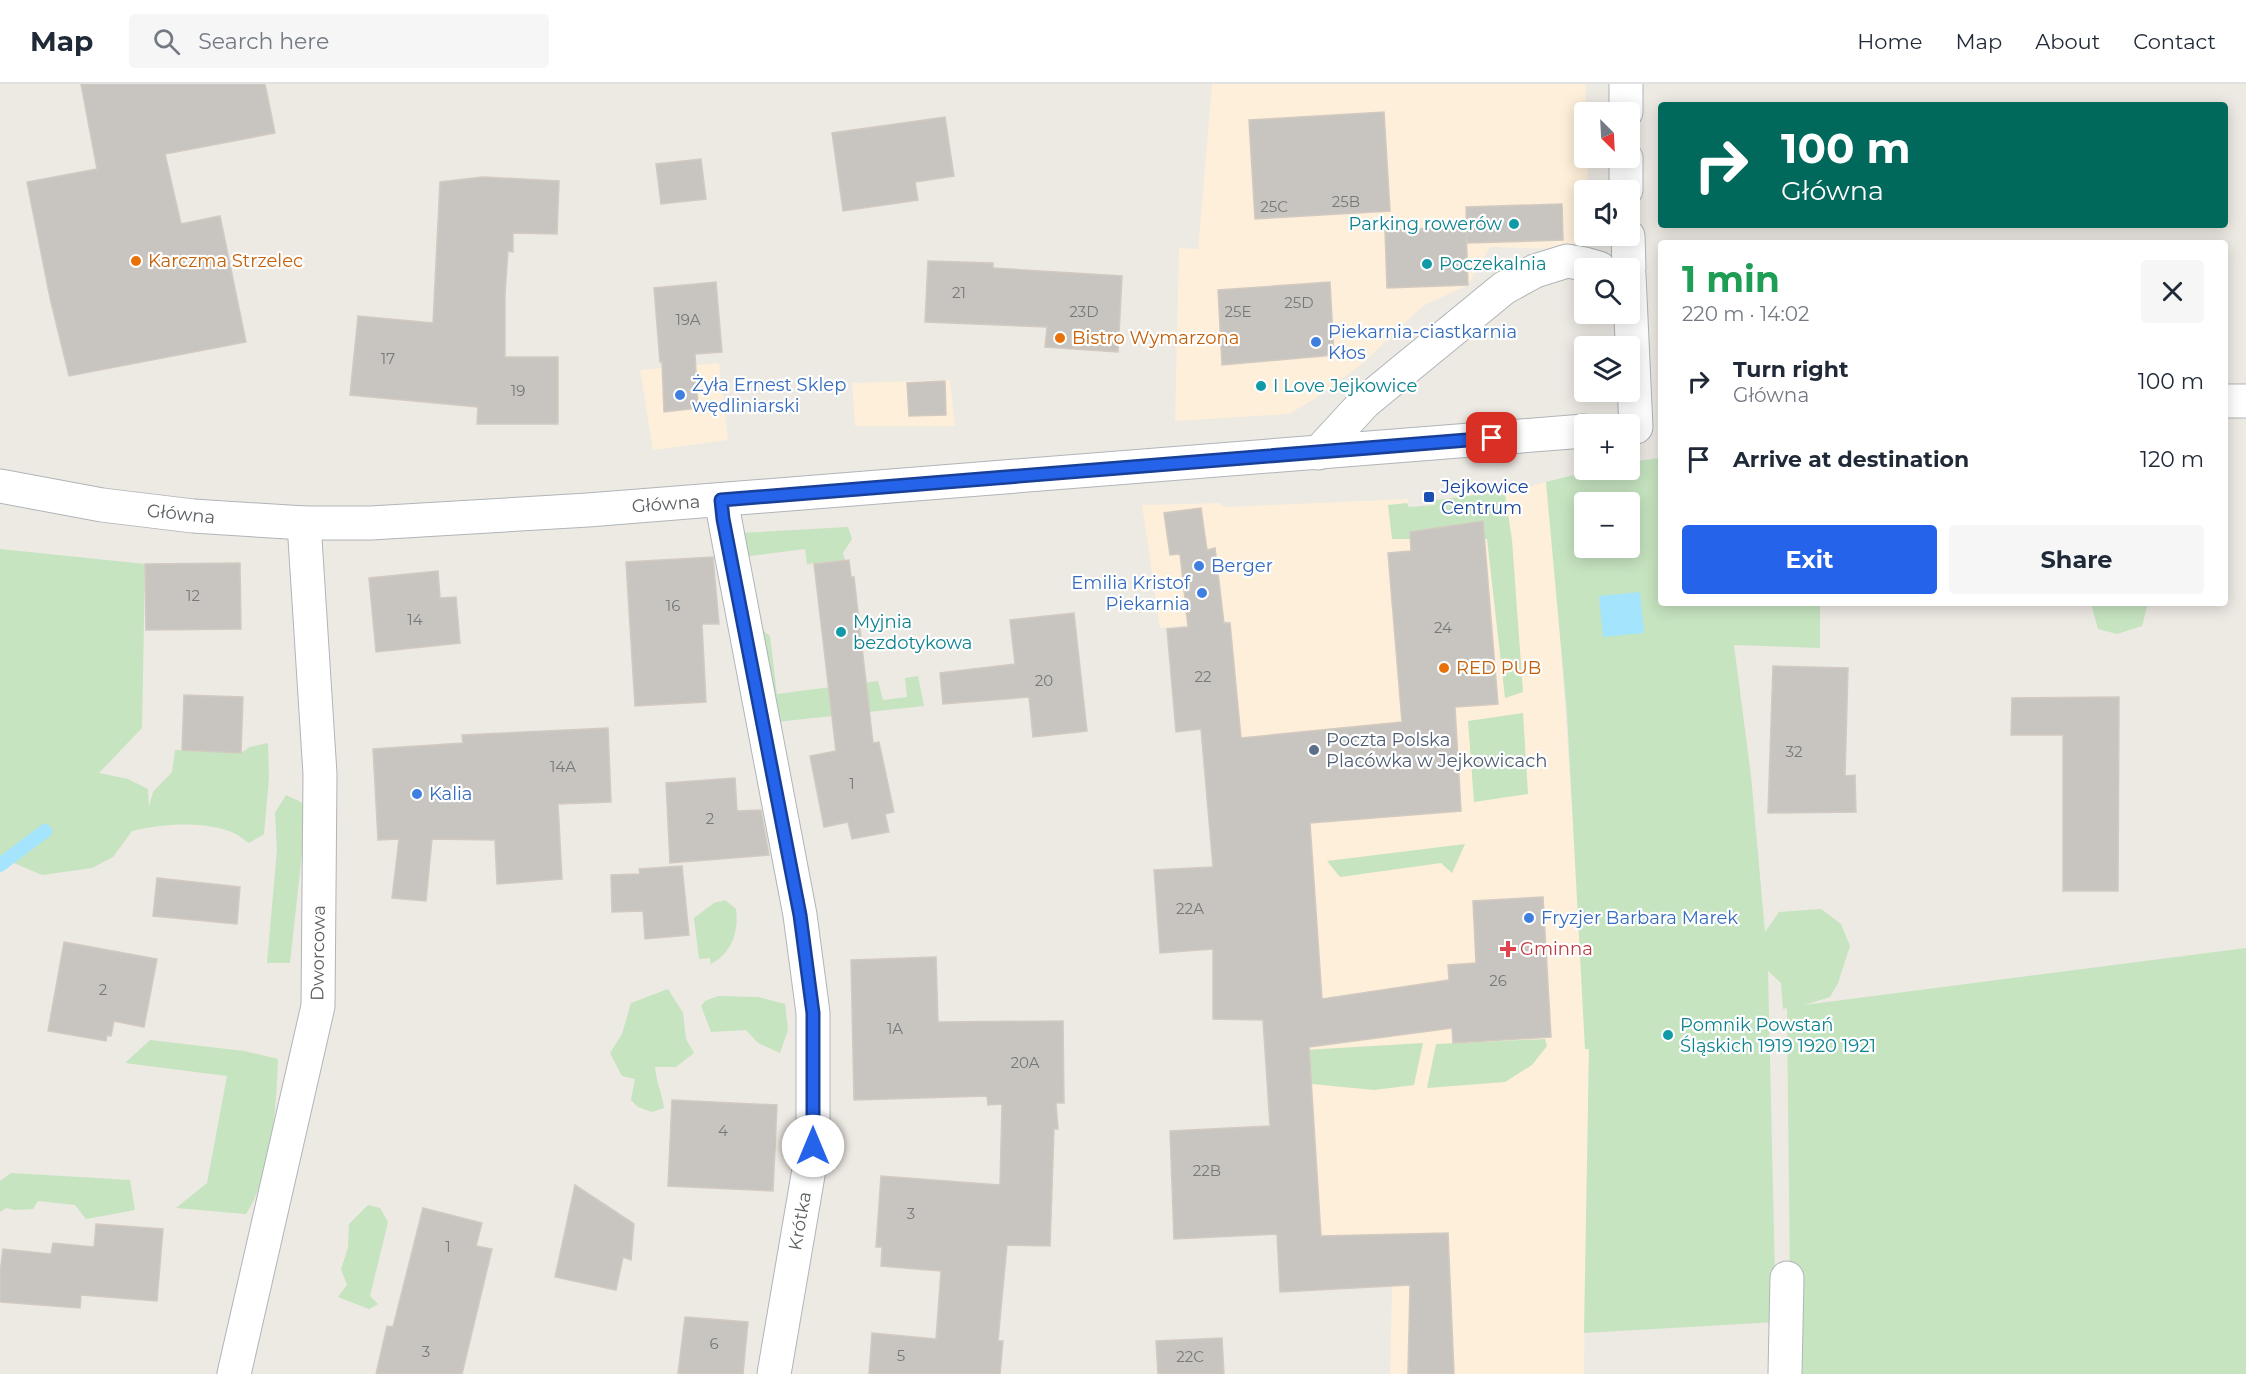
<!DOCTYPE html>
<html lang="en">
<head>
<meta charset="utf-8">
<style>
	:root { --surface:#fff; --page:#f6f6f7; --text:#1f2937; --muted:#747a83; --line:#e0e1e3; --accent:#2563eb }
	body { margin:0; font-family:Montserrat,sans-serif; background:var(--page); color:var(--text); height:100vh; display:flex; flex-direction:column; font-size:22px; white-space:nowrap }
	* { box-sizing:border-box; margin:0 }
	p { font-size:20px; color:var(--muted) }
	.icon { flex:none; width:33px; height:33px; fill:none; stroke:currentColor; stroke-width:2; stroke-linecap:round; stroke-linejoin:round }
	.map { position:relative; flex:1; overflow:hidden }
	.side { position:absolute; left:1658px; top:156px; width:570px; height:366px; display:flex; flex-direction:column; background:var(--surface); border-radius:6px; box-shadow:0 3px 15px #0003 }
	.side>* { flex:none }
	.banner { position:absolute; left:1658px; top:18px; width:570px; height:126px; border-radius:6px; box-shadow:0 3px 15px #0003; background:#00695c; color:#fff; overflow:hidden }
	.needle { width:39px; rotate:156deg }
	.buttons { position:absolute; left:1574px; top:18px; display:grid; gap:12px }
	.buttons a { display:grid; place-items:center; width:66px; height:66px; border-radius:6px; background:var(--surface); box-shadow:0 3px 15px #0003; font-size:30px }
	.pin { position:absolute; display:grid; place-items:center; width:51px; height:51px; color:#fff; margin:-26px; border-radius:12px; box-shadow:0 3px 9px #0006 }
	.me { position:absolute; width:66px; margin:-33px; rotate:0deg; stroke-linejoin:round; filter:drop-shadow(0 0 4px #0008) }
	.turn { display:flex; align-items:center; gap:21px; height:126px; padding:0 24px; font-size:27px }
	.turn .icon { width:78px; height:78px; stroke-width:2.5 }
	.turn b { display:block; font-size:42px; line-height:51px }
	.round { display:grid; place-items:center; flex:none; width:63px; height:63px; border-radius:6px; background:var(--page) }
	.headline { display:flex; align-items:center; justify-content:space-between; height:102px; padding:0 24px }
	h1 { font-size:36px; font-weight:700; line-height:45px; color:#1e9e55 }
	.cta { display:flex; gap:12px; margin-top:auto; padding:12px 24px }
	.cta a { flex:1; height:69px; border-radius:6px; background:var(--accent); color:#fff; font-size:24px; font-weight:700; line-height:69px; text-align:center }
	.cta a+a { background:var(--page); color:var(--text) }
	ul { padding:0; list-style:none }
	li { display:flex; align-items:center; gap:18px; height:78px; padding:0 24px }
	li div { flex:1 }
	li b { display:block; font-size:22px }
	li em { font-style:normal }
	header { display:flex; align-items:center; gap:36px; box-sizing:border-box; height:84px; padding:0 30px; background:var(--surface); border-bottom:2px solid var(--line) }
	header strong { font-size:28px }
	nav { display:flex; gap:33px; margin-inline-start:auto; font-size:21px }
	.search { width:420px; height:54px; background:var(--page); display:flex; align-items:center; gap:15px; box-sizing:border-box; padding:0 21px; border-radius:6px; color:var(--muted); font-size:22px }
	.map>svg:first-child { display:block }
</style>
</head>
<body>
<header>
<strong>Map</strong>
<div class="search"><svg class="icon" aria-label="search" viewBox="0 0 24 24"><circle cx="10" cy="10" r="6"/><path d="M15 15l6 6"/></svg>Search here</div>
<nav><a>Home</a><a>Map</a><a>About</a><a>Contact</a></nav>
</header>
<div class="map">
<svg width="2246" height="1290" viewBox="0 0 2246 1290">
	<rect width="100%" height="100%" fill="#ede9e3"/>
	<!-- commercial -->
	<g fill="#fdefd9">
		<polygon points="1212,0 1586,0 1584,74 1587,74 1588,106 1584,106 1584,152 1588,152 1589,156 1553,165 1490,163 1468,201 1423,222 1363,279 1316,314 1289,330 1175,337 1179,164 1198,165"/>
		<polygon points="719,279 728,356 653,366 640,286"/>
		<polygon points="950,296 955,342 855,342 852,299"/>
		<polygon points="1546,398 1556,491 1589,971 1584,1290 1390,1290 1392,1202 1280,1208 1253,780 1230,537 1160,544 1142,421 1219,419 1225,423 1408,415 1409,423 1435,421 1435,416 1475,410 1497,408 1501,411"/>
	</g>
	<!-- green -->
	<g fill="#c6e4c0" fill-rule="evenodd">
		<path d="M1660,374v145h160v45l-86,-3 17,131 14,156 14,-20 42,-3 20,15 9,22 -12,37 -8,14 -26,8 442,-57v426h-455l-4,-366 -4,1 -2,-26 -13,-12 8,351 -192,11 5,-284h-4l-18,-336 -21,-231 48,-12h35v-8zM1584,418h45v46h-45z"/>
		<polygon points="1497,408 1499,412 1505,410 1512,456 1523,608 1505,614 1487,455 1392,455 1388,421 1407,419 1409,423 1435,421 1435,416"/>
		<polygon points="848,443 852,455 843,469 845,476 807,480 805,465 742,473 741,449"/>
		<path d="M0,465l145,15 -3,164 -43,45 29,6 20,10 1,18 4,-15 19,-20 3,-22 66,3 9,-6 18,-4 1,35 -5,56 -15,9c-6,-4 -13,-10 -20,-12 -30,-10 -67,-7 -97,0l-19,26 -21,11 -50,7 -35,-15 -7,5z"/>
		<polygon points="2091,519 2148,519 2142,542 2117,550 2098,545"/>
		<polygon points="755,540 770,552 777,610 878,597 883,616 907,613 905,594 918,592 924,622 776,638"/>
		<polygon points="1523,629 1528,710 1474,718 1468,637"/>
		<polygon points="286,711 303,719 302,769 290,879 267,879 277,766 275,729"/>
		<polygon points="1465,760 1452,789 1441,779 1340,793 1327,777"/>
		<path d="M725,816l11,9c3,22 -4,44 -25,55l-1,-6 -11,1 -5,-41 20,-15z"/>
		<path d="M668,905l15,24 3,26 8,14 -18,14h-21c1,14 7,26 9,41l-12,4 -14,-5 -7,-7 4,-21 -13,-3 -12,-23 12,-19 9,-31z"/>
		<polygon points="718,912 758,913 785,920 788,946 780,969 758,959 746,946 711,948 701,922 705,917"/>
		<polygon points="1545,955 1547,962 1532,981 1505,998 1427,1004 1436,960"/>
		<path d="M150,956l94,11 34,8c-2,49 -5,113 -32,155l-70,-6 31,-25 20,-107 -102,-13z"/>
		<polygon points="1423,959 1414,1001 1374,1006 1312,1000 1305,966"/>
		<polygon points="11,1089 130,1096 135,1126 86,1135 75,1121 38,1117 33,1125 15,1126 6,1124 0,1128 0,1097"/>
		<polygon points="368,1121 380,1124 388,1138 370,1212 378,1220 369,1225 338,1213 347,1201 341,1185 348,1164 349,1140"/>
	</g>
	<!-- water -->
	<polygon fill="#a4e4fc" points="1640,508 1644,549 1603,553 1599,512"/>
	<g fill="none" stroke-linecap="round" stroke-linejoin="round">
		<!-- stream -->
		<polyline stroke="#a4e4fc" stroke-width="14" points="0,781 45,747"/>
	</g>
	<!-- building -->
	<g fill="#c8c4bf" stroke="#d2cac1" stroke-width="1.5">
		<polygon points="81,0 265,0 275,49 165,70 181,140 220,132 246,258 69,292 50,214 27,98 97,85"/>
		<polygon points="1384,28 1390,127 1255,135 1249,36"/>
		<polygon points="945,33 954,92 915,98 918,116 843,127 832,49"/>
		<polygon points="701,75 706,115 661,120 656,80"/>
		<polygon points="483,93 559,97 557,150 513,149 513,168 508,167 505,210 505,273 558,273 558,340 477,340 478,323 350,311 358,232 433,239 440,98"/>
		<polygon points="1562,120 1563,156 1467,159 1466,123"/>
		<polygon points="1466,143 1468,201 1387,204 1385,146"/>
		<polygon points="928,177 993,179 993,184 1122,192 1118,268 1045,263 1047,243 925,238"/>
		<polygon points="716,198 722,268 695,270 698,324 664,328 662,278 660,278 654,204"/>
		<polygon points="1330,198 1334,271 1222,281 1218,206"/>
		<polygon points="945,297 946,331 909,332 907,299"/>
		<polygon points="1201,424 1207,466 1215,464 1224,539 1230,539 1241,654 1402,638 1388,469 1411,467 1410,448 1483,437 1498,620 1455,623 1461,727 1310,739 1322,915 1449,896 1448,881 1476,879 1473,817 1543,813 1551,953 1453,959 1452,944 1309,963 1321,1152 1448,1149 1454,1290 1408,1290 1410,1201 1280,1208 1277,1150 1174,1155 1170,1047 1270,1042 1263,936 1213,935 1213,865 1160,869 1154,786 1213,783 1201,645 1176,648 1167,545 1188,543 1180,470 1170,471 1164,429"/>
		<polygon points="713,473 719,540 702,540 706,618 635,622 626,478"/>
		<polygon points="849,476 851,493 854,493 873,659 879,658 894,728 885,730 889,748 852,755 848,738 824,743 810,672 836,667 814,480"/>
		<polygon points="240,479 241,545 146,546 145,480"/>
		<polygon points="438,487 440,514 456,513 460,559 376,568 369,494"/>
		<polygon points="1074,529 1087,647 1033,653 1029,613 943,620 940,589 1015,580 1010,536"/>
		<polygon points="1773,582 1848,584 1845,692 1855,691 1856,728 1768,729"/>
		<polygon points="184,611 243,613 241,669 182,666"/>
		<polygon points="2119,613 2118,807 2063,807 2063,651 2011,651 2012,614"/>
		<polygon points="608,644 611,718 558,720 562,795 497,800 495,756 432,755 426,817 392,814 399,755 378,756 373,665 463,659 462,651"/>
		<polygon points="735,694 737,727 761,726 769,771 670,779 666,699"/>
		<polygon points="682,782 689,851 645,855 643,827 612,828 611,791 640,790 639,785"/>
		<polygon points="157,794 240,803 237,840 153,832"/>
		<polygon points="64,858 157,875 144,943 114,937 111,952 107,951 106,957 48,947"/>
		<polygon points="936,873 938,938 1063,937 1064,1019 1056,1019 1058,1045 1054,1045 1050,1162 1007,1161 998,1257 1003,1257 1000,1290 869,1290 872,1249 936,1255 941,1187 881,1182 882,1163 876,1163 881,1092 1000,1101 1002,1020 988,1021 987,1012 854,1016 851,876"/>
		<polygon points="672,1016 777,1021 773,1107 668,1102"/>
		<polygon points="575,1101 634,1140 631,1176 623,1173 616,1206 555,1193"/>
		<polygon points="423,1124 482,1139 476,1162 492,1165 462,1290 376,1290 387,1242 393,1243"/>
		<polygon points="96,1140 163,1145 157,1217 81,1211 80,1224 0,1218 0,1189 3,1165 51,1170 53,1159 94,1163"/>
		<polygon points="685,1233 748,1238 743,1290 678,1290"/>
		<polygon points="1222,1254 1224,1290 1158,1290 1156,1257"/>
	</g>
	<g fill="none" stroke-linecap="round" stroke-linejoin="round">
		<defs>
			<g id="minor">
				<polyline points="1626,28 1626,0"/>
				<polyline points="1626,74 1626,106"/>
				<polyline points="1628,152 1629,184"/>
				<polyline points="1629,191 1636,343"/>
				<polyline points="2224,317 2246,317"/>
				<polyline points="1318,369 1365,318 1504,204 1535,187 1567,177 1585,180 1599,184"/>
				<polyline points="0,402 102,421 193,432 304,439 371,439 588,426 1584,347"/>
				<polyline points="721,416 800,831 813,929 813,1062 774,1290"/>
				<polyline points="234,1290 318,922 320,690 304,439"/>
				<polyline points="1785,1290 1787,1194"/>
			</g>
		</defs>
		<!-- minor casing -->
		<use href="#minor" stroke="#b0b5b8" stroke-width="35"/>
		<!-- minor -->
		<use href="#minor" stroke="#fff" stroke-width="33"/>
	</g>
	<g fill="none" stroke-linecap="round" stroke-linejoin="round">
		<defs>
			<polyline id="route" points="813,1062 813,929 800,831 723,435 721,416 1492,354"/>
		</defs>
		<!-- route casing -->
		<use href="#route" stroke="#184099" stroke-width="15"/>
		<!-- route -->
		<use href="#route" stroke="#2563eb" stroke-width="10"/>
	</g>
	<!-- markers -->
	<g fill="#0f9aa8" stroke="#fff" stroke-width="2">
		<circle cx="1514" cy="140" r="6"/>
		<circle cx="1427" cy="180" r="6"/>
		<circle cx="1261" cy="302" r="6"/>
		<circle cx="841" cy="548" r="6"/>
		<circle cx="1668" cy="951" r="6"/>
	</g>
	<g fill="#e8710a" stroke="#fff" stroke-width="2">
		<circle cx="136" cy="177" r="6"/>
		<circle cx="1060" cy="254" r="6"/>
		<circle cx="1444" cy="584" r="6"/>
	</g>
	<g fill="#3f7fe0" stroke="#fff" stroke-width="2">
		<circle cx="1316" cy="258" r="6"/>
		<circle cx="680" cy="311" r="6"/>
		<circle cx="1199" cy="482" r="6"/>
		<circle cx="1202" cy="509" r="6"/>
		<circle cx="417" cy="710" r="6"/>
		<circle cx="1529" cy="834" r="6"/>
	</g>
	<rect fill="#1a4fb4" stroke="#fff" stroke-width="2" x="1423" y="407" width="12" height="12" rx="3"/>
	<circle fill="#5c6f8a" stroke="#fff" stroke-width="2" cx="1314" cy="666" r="6"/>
	<path fill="#e0444e" stroke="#fff" stroke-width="2" d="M1505 856h6v6h6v6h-6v6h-6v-6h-6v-6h6z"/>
	<g text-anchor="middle" stroke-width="4.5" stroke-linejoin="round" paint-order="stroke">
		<!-- number labels -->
		<g font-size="15" fill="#76797a">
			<text x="1346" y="123">25B</text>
			<text x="1274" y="128">25C</text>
			<text x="959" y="214">21</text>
			<text x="1299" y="224">25D</text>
			<text x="1084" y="233">23D</text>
			<text x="1238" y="233">25E</text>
			<text x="688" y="241">19A</text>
			<text x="388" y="280">17</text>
			<text x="518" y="312">19</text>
			<text x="193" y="517">12</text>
			<text x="673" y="527">16</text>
			<text x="415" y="541">14</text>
			<text x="1443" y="549">24</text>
			<text x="1203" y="598">22</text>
			<text x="1044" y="602">20</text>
			<text x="1794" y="673">32</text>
			<text x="563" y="688">14A</text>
			<text x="852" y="705">1</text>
			<text x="710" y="740">2</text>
			<text x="1190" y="830">22A</text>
			<text x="1498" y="902">26</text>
			<text x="103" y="911">2</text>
			<text x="895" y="950">1A</text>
			<text x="1025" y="984">20A</text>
			<text x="723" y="1052">4</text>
			<text x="1207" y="1092">22B</text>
			<text x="911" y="1135">3</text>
			<text x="448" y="1168">1</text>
			<text x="714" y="1265">6</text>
			<text x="426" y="1273">3</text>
			<text x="901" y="1277">5</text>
			<text x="1190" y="1278">22C</text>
		</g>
		<!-- culture labels -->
		<g font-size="18" fill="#0d838f" stroke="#fff" text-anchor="start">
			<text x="1502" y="146" text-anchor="end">Parking rowerów</text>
			<text x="1439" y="186">Poczekalnia</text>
			<text x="1273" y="308">I Love Jejkowice</text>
			<text x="853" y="544">Myjnia<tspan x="853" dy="21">bezdotykowa</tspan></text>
			<text x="1680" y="947">Pomnik Powstań<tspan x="1680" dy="21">Śląskich 1919 1920 1921</tspan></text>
		</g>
		<!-- food labels -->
		<g font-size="18" fill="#c56008" stroke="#fff" text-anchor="start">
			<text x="148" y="183">Karczma Strzelec</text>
			<text x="1072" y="260">Bistro Wymarzona</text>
			<text x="1456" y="590">RED PUB</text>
		</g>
		<!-- shop labels -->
		<g font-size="18" fill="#366cbe" stroke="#fff" text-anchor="start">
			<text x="1328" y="254">Piekarnia-ciastkarnia<tspan x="1328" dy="21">Kłos</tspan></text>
			<text x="692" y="307">Żyła Ernest Sklep<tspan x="692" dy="21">wędliniarski</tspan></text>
			<text x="1211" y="488">Berger</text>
			<text x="1190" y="505" text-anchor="end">Emilia Kristof<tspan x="1190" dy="21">Piekarnia</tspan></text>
			<text x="429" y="716">Kalia</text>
			<text x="1541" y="840">Fryzjer Barbara Marek</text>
		</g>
		<!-- transit labels -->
		<g font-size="18" fill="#164399" stroke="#fff" text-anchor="start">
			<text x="1441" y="409">Jejkowice<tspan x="1441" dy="21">Centrum</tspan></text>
		</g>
		<!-- street labels -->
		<g font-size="18" fill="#5b6063" stroke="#fff">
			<text transform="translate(666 420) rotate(-4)" y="6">Główna</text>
			<text transform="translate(181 430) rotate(6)" y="6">Główna</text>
			<text transform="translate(318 869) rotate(-89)" y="6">Dworcowa</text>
			<text transform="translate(800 1137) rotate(-80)" y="6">Krótka</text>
		</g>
		<!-- service labels -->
		<g font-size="18" fill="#4e5e75" stroke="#fff" text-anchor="start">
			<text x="1326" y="662">Poczta Polska<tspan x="1326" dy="21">Placówka w Jejkowicach</tspan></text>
		</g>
		<!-- health labels -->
		<g font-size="18" fill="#be3a42" stroke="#fff" text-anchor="start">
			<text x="1520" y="871">Gminna</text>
		</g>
	</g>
</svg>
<div class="buttons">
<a><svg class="needle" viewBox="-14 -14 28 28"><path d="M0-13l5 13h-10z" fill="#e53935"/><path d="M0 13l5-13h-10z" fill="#747a83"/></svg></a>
<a><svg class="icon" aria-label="sound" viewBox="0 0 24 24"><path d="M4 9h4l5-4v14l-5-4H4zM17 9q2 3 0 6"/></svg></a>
<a><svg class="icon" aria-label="search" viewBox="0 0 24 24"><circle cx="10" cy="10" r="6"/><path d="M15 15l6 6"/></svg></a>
<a><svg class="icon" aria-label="layers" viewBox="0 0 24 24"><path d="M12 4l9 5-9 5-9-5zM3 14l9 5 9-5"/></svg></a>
<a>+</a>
<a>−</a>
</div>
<div class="pin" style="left:1492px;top:354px;background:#d93025"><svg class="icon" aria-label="arrive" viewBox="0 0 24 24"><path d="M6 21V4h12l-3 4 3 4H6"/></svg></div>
<svg class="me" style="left:813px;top:1062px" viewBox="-20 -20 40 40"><circle r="19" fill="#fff"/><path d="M0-13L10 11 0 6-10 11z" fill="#2563eb"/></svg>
<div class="banner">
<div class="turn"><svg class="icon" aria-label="right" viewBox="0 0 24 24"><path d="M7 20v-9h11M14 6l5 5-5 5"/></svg><div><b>100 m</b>Główna</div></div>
</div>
<section class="side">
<div class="headline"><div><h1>1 min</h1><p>220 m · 14:02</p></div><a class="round"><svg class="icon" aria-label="close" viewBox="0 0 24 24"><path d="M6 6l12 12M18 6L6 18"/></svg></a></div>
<ul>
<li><svg class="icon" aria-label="right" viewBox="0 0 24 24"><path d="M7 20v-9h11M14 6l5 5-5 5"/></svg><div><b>Turn right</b><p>Główna</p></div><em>100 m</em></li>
<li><svg class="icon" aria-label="arrive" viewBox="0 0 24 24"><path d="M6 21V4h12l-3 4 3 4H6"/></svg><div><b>Arrive at destination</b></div><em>120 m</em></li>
</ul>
<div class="cta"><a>Exit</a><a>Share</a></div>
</section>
</div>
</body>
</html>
